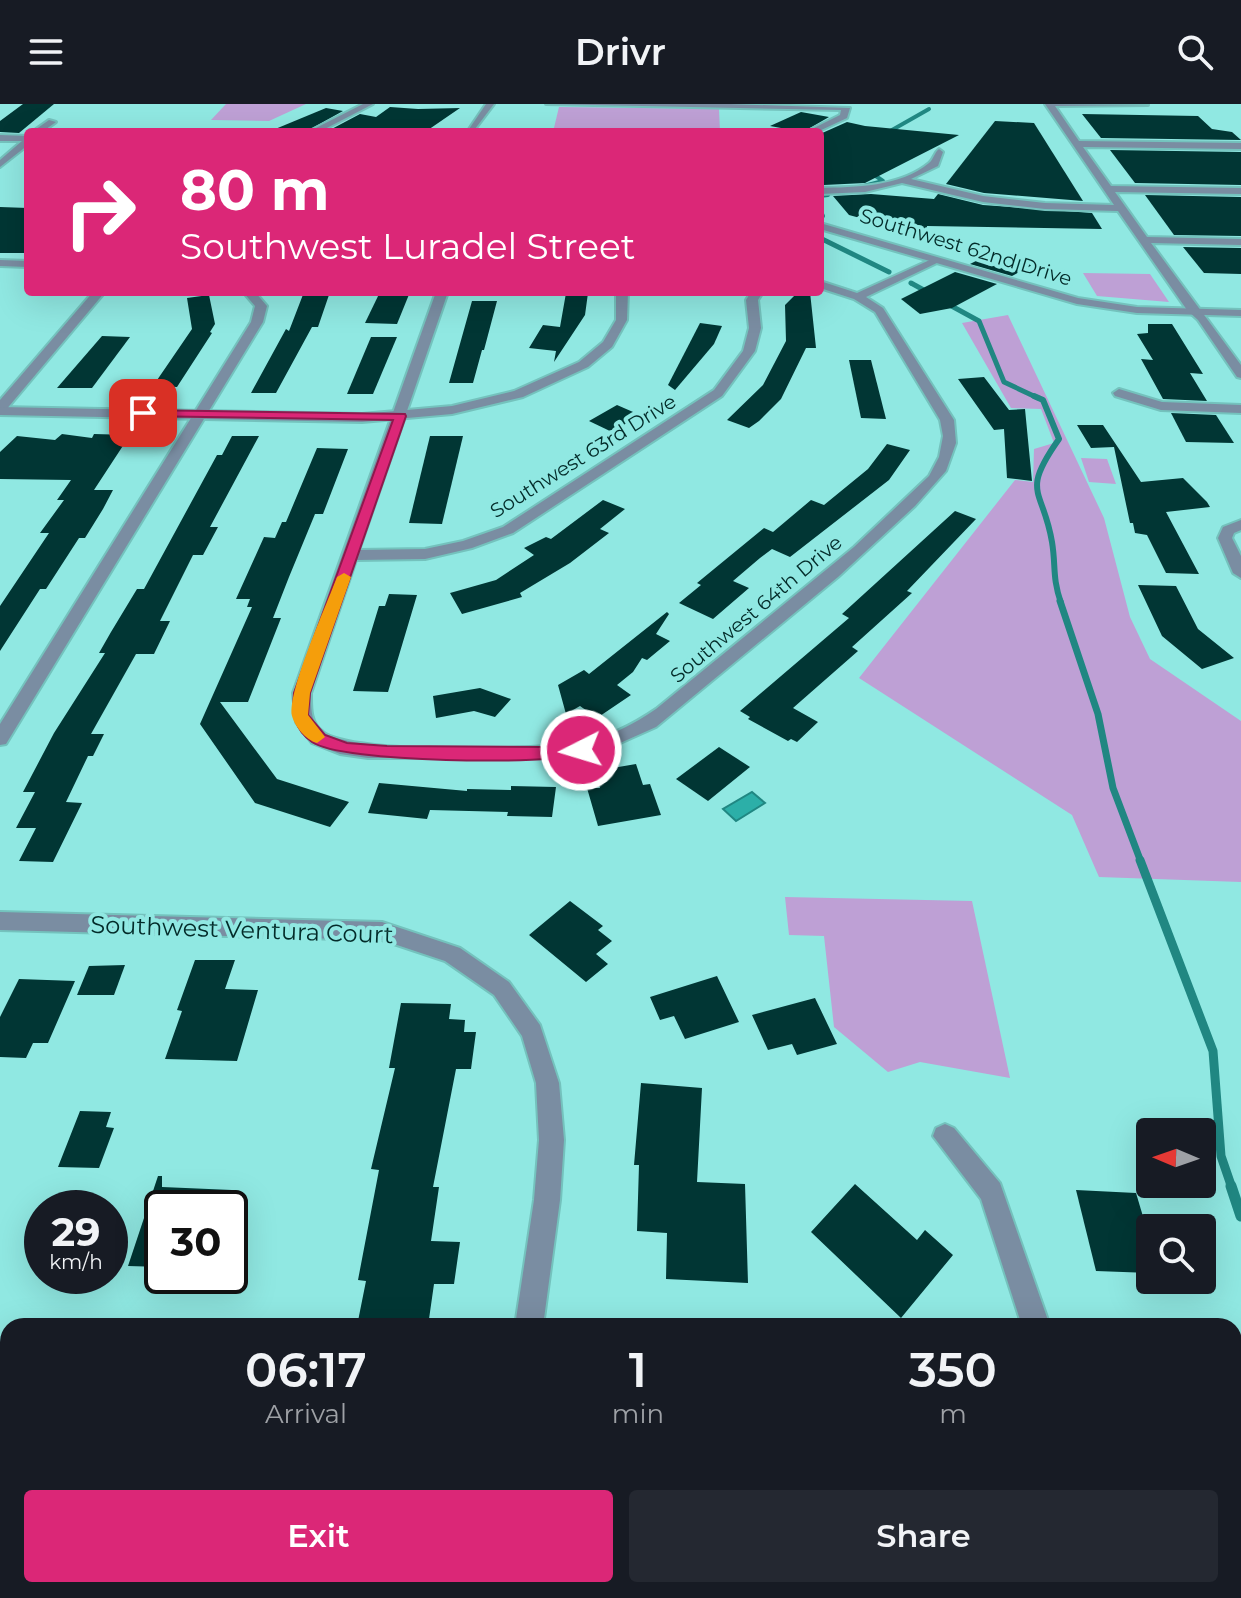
<!DOCTYPE html>
<html lang="en">
<head>
<meta charset="utf-8">
<style>
	:root { --surface:#171b24; --page:#242831; --text:#f1f3f6; --muted:#9ea1a6; --accent:#db2777 }
	body { margin:0; font-family:Montserrat,sans-serif; background:var(--page); color:var(--text); height:100vh; display:flex; flex-direction:column; font-size:30px; white-space:nowrap }
	* { box-sizing:border-box; margin:0 }
	p { font-size:26px; color:var(--muted) }
	.icon { flex:none; width:44px; height:44px; fill:none; stroke:currentColor; stroke-width:2; stroke-linecap:round; stroke-linejoin:round }
	.map { position:relative; flex:1; overflow:hidden }
	.panel { position:absolute; left:0px; top:1214px; width:1242px; height:280px; display:flex; flex-direction:column; background:var(--surface); border-radius:24px 24px 0 0; box-shadow:0 8px 32px #0002 }
	.panel>* { flex:none }
	.guide { position:absolute; left:24px; top:24px; width:800px; height:168px; border-radius:8px; box-shadow:0 8px 32px #0002; background:#db2777; color:#fff; overflow:hidden }
	.needle { width:52px; rotate:272deg }
	.fabs { position:absolute; left:1136px; top:1014px; display:grid; gap:16px }
	.fabs a { display:grid; place-items:center; width:80px; height:80px; border-radius:8px; background:var(--surface); box-shadow:0 8px 32px #0002; font-size:40px }
	.speed { position:absolute; left:24px; top:1086px; display:flex; gap:16px; font-size:40px; font-weight:700; text-align:center }
	.speed>* { display:grid; place-content:center; width:104px; height:104px; border-radius:50%; background:var(--surface); box-shadow:0 8px 32px #0002; line-height:1 }
	.speed small { font-size:20px; font-weight:400 }
	.speed .limit { border:4px solid #111; border-radius:12px; background:#fff; color:#111 }
	.pin { position:absolute; display:grid; place-items:center; width:68px; height:68px; color:#fff; margin:-34px; border-radius:16px; box-shadow:0 4px 12px #0006 }
	.me { position:absolute; width:88px; margin:-44px; rotate:265deg; stroke-linejoin:round; filter:drop-shadow(0 0 6px #0008) }
	.turn { display:flex; align-items:center; gap:28px; height:168px; padding:0 24px; font-size:36px }
	.turn .icon { width:104px; height:104px; stroke-width:2.5 }
	.turn b { display:block; font-size:56px; line-height:68px }
	.eta { display:flex; justify-content:space-evenly; align-items:center; height:136px; text-align:center }
	.eta b { font-size:48px; font-weight:600; line-height:56px }
	.action { display:flex; gap:16px; margin-top:auto; padding:16px 24px }
	.action a { flex:1; height:92px; border-radius:8px; background:var(--accent); color:#fff; font-size:32px; font-weight:600; line-height:92px; text-align:center }
	.action a+a { background:var(--page); color:var(--text) }
	header { display:flex; justify-content:space-between; align-items:center; height:104px; padding:0 24px; background:var(--surface); font-size:36px; font-weight:600 }
	.map>svg:first-child { display:block }
</style>
</head>
<body>
<header><svg class="icon" aria-label="menu" viewBox="0 0 24 24"><path d="M4 6h16M4 12h16M4 18h16"/></svg>Drivr<svg class="icon" aria-label="search" viewBox="0 0 24 24"><circle cx="10" cy="10" r="6"/><path d="M15 15l6 6"/></svg></header>
<div class="map">
<svg width="1241" height="1494" viewBox="0 0 1241 1494">
	<rect width="100%" height="100%" fill="#90e8e2"/>
	<!-- green -->
	<g fill="#bea0d5">
		<polygon points="226,0 306,0 269,17 211,16"/>
		<polygon points="559,3 719,5 720,28 553,28"/>
		<polygon points="1083,169 1150,170 1169,198 1097,192"/>
		<polygon points="1008,211 1104,414 1130,513 1150,555 1241,617 1241,778 1099,773 1072,711 859,574 1015,376 1033,378 1034,345 1054,339 1041,305 1011,304 962,219"/>
		<polygon points="1081,354 1107,355 1116,380 1089,378"/>
		<polygon points="785,793 972,797 1010,974 920,958 888,968 834,923 824,832 789,831"/>
	</g>
	<!-- water -->
	<polygon fill="#2cafa8" stroke="#208782" stroke-width="2" points="752,688 765,699 736,717 723,705"/>
	<g fill="none" stroke-linecap="round" stroke-linejoin="round">
		<!-- stream-far5 -->
		<g stroke="#208782" stroke-width="4">
			<polyline points="885,30 929,5"/>
			<polyline points="856,84 883,77 870,68"/>
			<polyline points="820,92 828,91"/>
			<polyline points="820,105 823,112 820,116"/>
		</g>
		<!-- stream-far4 -->
		<g stroke="#208782" stroke-width="5">
			<polyline points="820,134 889,168"/>
			<polyline points="911,179 931,190"/>
			<polyline points="946,199 979,217 1004,278 1038,294"/>
		</g>
		<!-- stream-far3 -->
		<path stroke="#208782" stroke-width="6" d="M1034,292l9,4 16,39c-39,55 -16,49 -7,103 4,24 0,35 9,61"/>
		<!-- stream-far2 -->
		<polyline stroke="#208782" stroke-width="7" points="1060,497 1098,610 1113,684 1141,758"/>
		<!-- stream-far1 -->
		<polyline stroke="#208782" stroke-width="9" points="1140,756 1213,947 1221,1052 1232,1084"/>
		<!-- stream -->
		<polyline stroke="#208782" stroke-width="11" points="1231,1082 1241,1112"/>
	</g>
	<!-- building -->
	<g fill="#013634">
		<polygon points="23,0 54,0 19,29 0,28 0,17"/>
		<polygon points="390,3 418,5 460,4 425,28 326,28 360,10 376,13"/>
		<polygon points="326,4 343,7 305,28 268,28"/>
		<polygon points="801,8 829,13 803,28 770,22"/>
		<polygon points="1082,10 1198,12 1212,25 1232,28 1241,36 1101,34"/>
		<polygon points="995,17 1034,19 1083,97 984,89 946,80"/>
		<polygon points="847,18 865,22 959,31 865,79 824,81 820,30"/>
		<polygon points="1110,46 1241,48 1241,81 1135,79"/>
		<polygon points="871,90 934,95 938,90 983,101 1092,109 1102,125 927,122 926,132 849,111 833,92"/>
		<polygon points="1145,91 1241,93 1241,132 1174,131"/>
		<polygon points="0,103 28,104 28,149 0,149"/>
		<polygon points="1183,143 1241,144 1241,170 1204,169"/>
		<polygon points="992,149 1036,159 1012,172 970,160"/>
		<polygon points="955,168 997,180 952,204 920,210 901,195"/>
		<polygon points="304,188 330,188 318,223 312,223 276,289 251,289 286,225 289,227"/>
		<polygon points="380,188 410,188 397,220 365,219"/>
		<polygon points="798,188 810,188 816,244 806,244 781,295 759,317 749,324 727,316 763,281 786,237 785,201"/>
		<polygon points="566,189 588,189 585,211 554,258 556,247 529,244 543,221 560,223"/>
		<polygon points="209,191 215,220 210,228 212,229 177,283 153,282 192,225 187,194"/>
		<polygon points="472,197 497,197 484,246 482,246 473,279 449,279"/>
		<polygon points="700,219 722,222 714,240 675,286 668,281"/>
		<polygon points="1148,220 1172,220 1203,270 1190,269 1207,297 1163,295 1141,255 1153,256 1137,230 1148,229"/>
		<polygon points="102,232 130,233 92,284 57,284"/>
		<polygon points="371,233 397,233 373,290 347,290"/>
		<polygon points="849,256 871,256 886,315 861,314"/>
		<polygon points="984,273 1009,306 1025,305 1032,377 1007,374 1004,325 994,326 958,275"/>
		<polygon points="617,301 640,311 612,328 589,317"/>
		<polygon points="1171,309 1216,311 1234,339 1186,338"/>
		<polygon points="1077,321 1103,321 1141,378 1183,374 1207,398 1210,403 1166,408 1199,470 1166,469 1147,431 1135,429 1133,419 1130,419 1114,343 1091,344"/>
		<polygon points="62,330 92,334 94,330 130,331 94,386 113,386 103,405 85,434 79,434 46,485 40,485 0,547 0,502 49,429 40,429 64,396 57,396 71,376 0,375 0,348 17,332 55,336"/>
		<polygon points="232,332 259,332 210,423 218,423 203,451 193,451 160,517 170,517 154,550 136,550 91,630 104,630 93,652 88,652 66,698 82,699 53,758 19,757 36,724 16,724 35,688 23,688 54,629 105,549 99,549 111,528 137,485 144,485 217,351 222,351"/>
		<polygon points="430,332 463,332 442,420 409,419"/>
		<polygon points="887,340 910,346 889,376 790,453 772,445 760,454 733,477 749,484 713,515 679,499 701,481 697,479 764,424 773,428 811,396 824,401 868,365"/>
		<polygon points="317,344 348,345 323,410 315,410 289,473 273,514 281,514 248,598 220,598 277,675 349,698 330,723 255,699 200,620 252,503 247,503 250,495 236,495 264,433 275,434 282,418 286,418"/>
		<polygon points="603,396 625,405 600,425 609,429 570,459 520,489 522,493 462,510 450,489 496,476 534,451 524,444 546,433 551,435"/>
		<polygon points="955,407 976,415 907,487 912,489 852,543 858,547 793,604 818,618 797,638 791,635 788,637 748,615 750,613 740,607 849,514 842,510"/>
		<polygon points="1138,481 1176,482 1198,525 1234,554 1202,565 1162,532"/>
		<polygon points="389,490 417,491 388,588 353,587 379,502 385,502"/>
		<polygon points="667,508 669,510 656,530 670,537 647,556 642,554 633,568 617,581 631,591 597,614 580,602 566,610 558,581 584,566 589,570"/>
		<polygon points="480,584 511,595 495,613 474,607 436,614 433,592"/>
		<polygon points="719,643 750,663 708,697 676,675"/>
		<polygon points="636,660 643,681 650,680 661,711 598,722 587,684 600,684 595,667"/>
		<polygon points="379,679 467,687 467,685 511,686 511,682 556,683 552,713 507,712 508,708 430,706 427,715 368,709"/>
		<polygon points="570,797 603,822 598,826 612,837 596,850 608,860 586,878 529,831"/>
		<polygon points="195,856 235,856 225,885 258,886 237,957 165,955 182,907 177,906"/>
		<polygon points="125,861 114,891 77,891 89,862"/>
		<polygon points="717,872 739,918 685,935 674,912 660,916 650,893"/>
		<polygon points="19,875 75,877 48,939 33,939 26,954 0,953 0,913"/>
		<polygon points="815,894 837,940 797,951 792,940 768,946 752,911"/>
		<polygon points="401,899 451,900 449,915 465,916 464,928 476,928 471,965 456,965 433,1083 439,1083 431,1137 460,1138 454,1180 434,1180 428,1222 357,1222 366,1177 358,1176 379,1066 371,1065 395,964 389,964"/>
		<polygon points="641,979 702,984 697,1078 745,1080 748,1179 666,1175 667,1129 637,1127 639,1061 634,1061"/>
		<polygon points="80,1007 111,1008 106,1023 114,1024 99,1064 58,1063"/>
		<polygon points="158,1072 162,1072 162,1083 232,1086 232,1104 162,1104 162,1163 128,1162"/>
		<polygon points="855,1080 917,1136 925,1126 953,1151 901,1214 811,1128"/>
		<polygon points="1076,1086 1136,1089 1150,1136 1150,1169 1096,1167"/>
	</g>
	<g fill="none" stroke-linecap="round" stroke-linejoin="round">
		<defs>
			<g id="minor">
				<polygon points="363,0 373,0 319,28 308,28"/>
				<polygon points="486,0 494,0 475,25 469,25"/>
				<polygon points="546,0 729,0 850,4 847,14 817,28 806,28 840,11 841,6"/>
				<path d="M1045,0l103,1 -93,1 24,35 162,2v6l-158,-2 28,39 130,2v6l-126,-2 32,45 94,2v6l-90,-2 90,122v13l-4,-1 -39,-57 -11,-10 -69,-99 -73,-2 -62,-7 -81,-19 -37,9 -45,2v-6c35,-1 80,-1 109,-25 5,-4 5,-10 10,-14l4,3 -5,14 -27,13 72,17 62,7 69,2z"/>
				<polygon points="49,16 56,18 42,28 32,28"/>
				<polygon points="0,31 28,32 28,41 0,63 0,56 22,37 0,37"/>
				<path d="M932,155l9,2 -75,36 17,11 71,112 2,23 -10,28 -31,35 -77,71 -182,150 -47,21 -45,10h-196l-28,-4 -28,-11 -16,-21 -3,-29 143,-401h12l-89,258 66,-1 38,-8 40,-14 211,-137 29,-39 6,-23 -3,-28 5,-8h12l-5,8 3,28 -6,23 -33,45 -209,137 -41,15 -47,11 -69,1 -45,133c0,14 -1,30 12,39 30,23 220,18 261,10 27,-6 50,-18 72,-33l198,-162 75,-71 10,-19 4,-21 -3,-16 -65,-108 -21,-13 -34,-11v-7l37,12z"/>
				<polygon points="0,156 28,157 28,163 0,162"/>
				<polygon points="93,188 105,188 5,307 0,308 0,296"/>
				<polygon points="243,188 255,188 267,202 263,218 6,640 0,641 0,620 251,218 255,202"/>
				<polygon points="1119,285 1162,298 1241,301 1241,309 1161,306 1115,292 1113,289"/>
				<polygon points="1241,416 1241,426 1234,429 1232,434 1241,452 1241,474 1233,469 1218,434 1223,423"/>
				<polygon points="0,808 382,818 460,844 509,878 540,921 559,979 564,1036 560,1096 543,1222 515,1222 534,1096 539,1036 536,979 522,932 494,891 445,857 382,836 0,826"/>
				<polygon points="945,1020 954,1024 1000,1079 1050,1222 1022,1222 981,1095 933,1032 936,1024"/>
				<polygon points="476,1486 508,1486 507,1494 475,1494"/>
				<polygon points="1135,1486 1168,1486 1171,1494 1138,1494"/>
			</g>
			<g id="tertiary">
				<polygon points="820,119 1078,194 1137,203 1241,206 1241,212 1137,209 1077,200 820,125"/>
				<polygon points="616,188 628,188 627,216 612,243 588,263 523,293 452,310 362,318 0,311 0,303 362,310 452,302 514,287 579,258 603,238 616,216"/>
			</g>
		</defs>
		<!-- minor casing -->
		<use href="#minor" stroke="#74c2bd" stroke-width="4"/>
		<!-- tertiary casing -->
		<use href="#tertiary" stroke="#74c2bd" stroke-width="4"/>
		<!-- minor -->
		<use href="#minor" fill="#7a8da2" fill-rule="evenodd"/>
		<!-- tertiary -->
		<use href="#tertiary" fill="#7a8da2" fill-rule="evenodd"/>
	</g>
	<!-- route -->
	<path fill="#db2777" stroke="#8e194d" stroke-width="2" d="M143,306l262,4 1,2 -96,277 -2,22 17,20 22,8 40,3 155,1 39,-3 6,1 2,5 -2,4c-39,11 -245,9 -275,-12 -18,-13 -20,-29 -18,-49l99,-273 -254,-4v-5z"/>
	<!-- slow -->
	<path fill="#f59e0b" d="M344,469l7,4 -41,116 -2,22 17,22 -8,6c-11,-3 -22,-16 -25,-27 -5,-24 35,-112 45,-139z"/>
	<g text-anchor="middle" stroke-width="8" stroke-linejoin="round" paint-order="stroke">
		<!-- far-street labels -->
		<g font-size="20" fill="#032b29" stroke="#90e8e2">
			<text transform="translate(966 143) rotate(17)" y="7">Southwest 62nd Drive</text>
			<text transform="translate(583 352) rotate(-32)" y="7">Southwest 63rd Drive</text>
			<text transform="translate(756 505) rotate(-40)" y="7">Southwest 64th Drive</text>
		</g>
		<!-- street labels -->
		<g font-size="24" fill="#032b29" stroke="#90e8e2">
			<text transform="translate(242 826) rotate(2)" y="8">Southwest Ventura Court</text>
		</g>
	</g>
</svg>
<div class="fabs">
<a><svg class="needle" viewBox="-14 -14 28 28"><path d="M0-13l5 13h-10z" fill="#e53935"/><path d="M0 13l5-13h-10z" fill="#9ea1a6"/></svg></a>
<a><svg class="icon" aria-label="search" viewBox="0 0 24 24"><circle cx="10" cy="10" r="6"/><path d="M15 15l6 6"/></svg></a>
</div>
<div class="speed"><div>29<small>km/h</small></div><div class="limit">30</div></div>
<div class="pin" style="left:143px;top:309px;background:#d93025"><svg class="icon" aria-label="arrive" viewBox="0 0 24 24"><path d="M6 21V4h12l-3 4 3 4H6"/></svg></div>
<svg class="me" style="left:581px;top:646px" viewBox="-20 -20 40 40"><circle r="17" fill="#db2777" stroke="#fff" stroke-width="3"/><path d="M0-11L8 9 0 5-8 9z" fill="#fff"/></svg>
<div class="guide">
<div class="turn"><svg class="icon" aria-label="right" viewBox="0 0 24 24"><path d="M7 20v-9h11M14 6l5 5-5 5"/></svg><div><b>80 m</b>Southwest Luradel Street</div></div>
</div>
<section class="panel">
<div class="eta">
<div><b>06:17</b><p>Arrival</p></div>
<div><b>1</b><p>min</p></div>
<div><b>350</b><p>m</p></div>
</div>
<div class="action"><a>Exit</a><a>Share</a></div>
</section>
</div>
</body>
</html>
